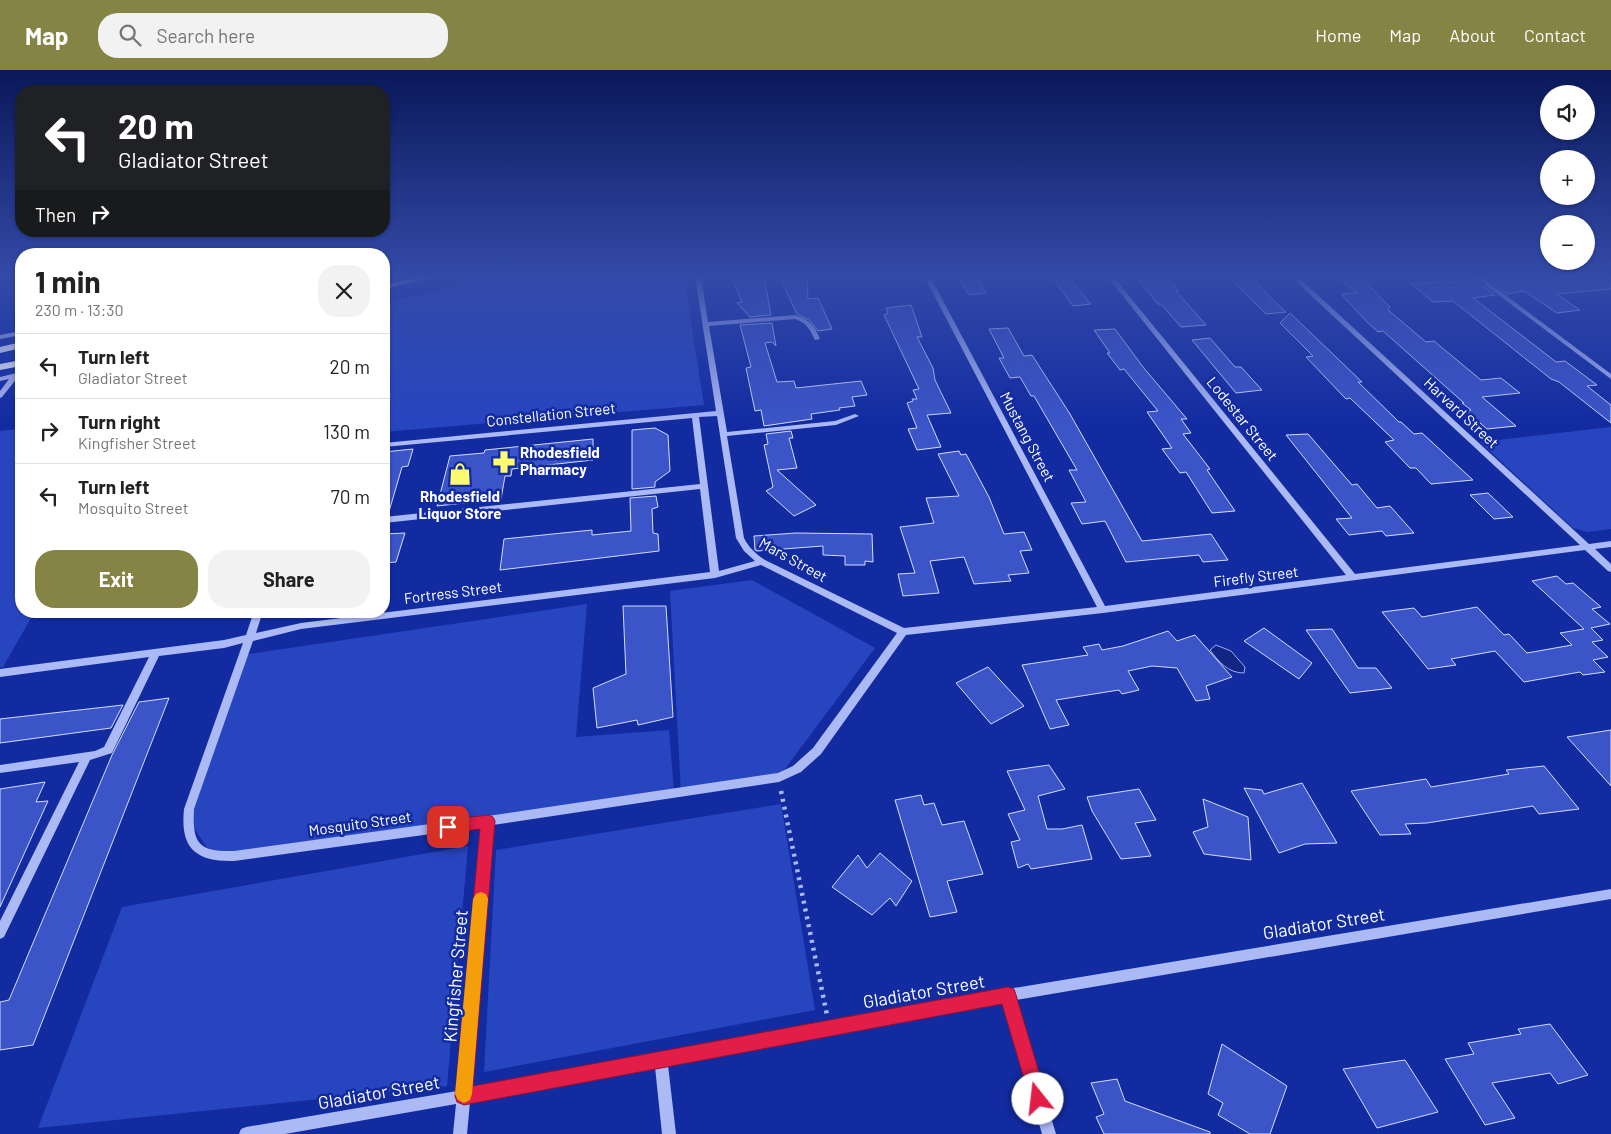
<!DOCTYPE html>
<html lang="en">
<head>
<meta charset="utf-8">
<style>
	:root { --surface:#fff; --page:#f2f2f2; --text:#222; --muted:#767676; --line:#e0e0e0; --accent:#858445 }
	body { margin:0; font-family:Barlow,sans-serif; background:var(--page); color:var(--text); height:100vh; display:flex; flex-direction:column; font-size:19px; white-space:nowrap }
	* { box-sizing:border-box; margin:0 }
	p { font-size:16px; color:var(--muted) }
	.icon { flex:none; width:28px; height:28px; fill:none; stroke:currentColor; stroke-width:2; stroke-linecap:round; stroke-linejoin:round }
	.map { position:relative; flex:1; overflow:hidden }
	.panel { position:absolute; left:15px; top:178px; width:375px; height:370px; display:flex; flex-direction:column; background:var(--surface); border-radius:20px; box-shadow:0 1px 4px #0004 }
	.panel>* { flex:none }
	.hud { position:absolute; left:15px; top:15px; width:375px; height:152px; border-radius:20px; box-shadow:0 1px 4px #0004; background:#202124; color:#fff; overflow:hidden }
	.fabs { position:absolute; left:1540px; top:15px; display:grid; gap:10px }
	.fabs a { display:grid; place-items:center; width:55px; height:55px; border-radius:50%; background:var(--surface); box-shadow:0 1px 4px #0004; font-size:25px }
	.pin { position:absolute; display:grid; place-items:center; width:42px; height:42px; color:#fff; margin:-21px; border-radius:10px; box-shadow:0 2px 8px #0006 }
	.me { position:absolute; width:55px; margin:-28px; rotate:344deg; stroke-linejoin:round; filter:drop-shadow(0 0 4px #0008) }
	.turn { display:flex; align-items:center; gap:18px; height:105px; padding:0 20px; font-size:22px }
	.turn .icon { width:65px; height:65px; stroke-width:2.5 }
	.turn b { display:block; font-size:35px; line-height:42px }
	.then { display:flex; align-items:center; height:48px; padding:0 20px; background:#0003; gap:10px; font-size:19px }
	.round { display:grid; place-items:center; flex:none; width:52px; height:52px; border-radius:20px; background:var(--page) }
	.overview { display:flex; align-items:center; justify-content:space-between; height:85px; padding:0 20px }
	h1 { font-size:30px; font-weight:700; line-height:38px }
	.primary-button { display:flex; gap:10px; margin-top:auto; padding:10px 20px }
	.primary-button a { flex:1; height:58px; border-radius:20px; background:var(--accent); color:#fff; font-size:20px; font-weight:700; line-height:58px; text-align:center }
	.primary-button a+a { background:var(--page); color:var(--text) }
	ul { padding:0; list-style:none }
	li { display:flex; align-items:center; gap:15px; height:65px; padding:0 20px; border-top:1px solid var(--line) }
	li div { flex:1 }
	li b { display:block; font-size:19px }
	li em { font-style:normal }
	header { display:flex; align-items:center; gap:30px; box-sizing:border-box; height:70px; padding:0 25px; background:var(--accent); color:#fff }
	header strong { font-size:24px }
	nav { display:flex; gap:28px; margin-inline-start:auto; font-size:18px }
	.search { width:350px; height:45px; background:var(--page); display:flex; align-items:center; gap:12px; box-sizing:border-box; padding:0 18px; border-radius:20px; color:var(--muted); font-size:19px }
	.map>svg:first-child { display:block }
</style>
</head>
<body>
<header>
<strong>Map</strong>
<div class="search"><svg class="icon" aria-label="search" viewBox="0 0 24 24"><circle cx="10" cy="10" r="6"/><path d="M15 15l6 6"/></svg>Search here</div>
<nav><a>Home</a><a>Map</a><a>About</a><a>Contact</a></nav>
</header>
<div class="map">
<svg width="1611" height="1064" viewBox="0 0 1611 1064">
	<rect width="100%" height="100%" fill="#122ba1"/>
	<!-- green -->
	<g fill="#2845c0">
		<polygon points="504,206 684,206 704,335 384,362 384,233"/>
		<polygon points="1611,357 1611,459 1587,462 1573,458 1480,372"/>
		<polygon points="21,359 21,541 35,541 3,597 0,597 0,361"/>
		<polygon points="752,510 875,578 782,703 681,723 670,521"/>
		<polygon points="587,534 576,667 669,660 674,721 213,787 187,747 242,585"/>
		<polygon points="781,734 815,940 484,1002 496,780"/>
		<polygon points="468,776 447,1016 38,1058 122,837"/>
	</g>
	<!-- water -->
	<path fill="#122582" stroke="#9daff8" d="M1216,575l15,6 14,16 -1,6c-16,0 -25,-11 -34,-23z"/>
	<!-- building -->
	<g fill="#3b54c8" stroke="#d4dcfe">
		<polygon points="731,206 764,206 771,245 750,247 737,233 742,232"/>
		<polygon points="779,206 807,206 808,229 818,228 832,259 818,261 809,250 797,244"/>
		<polygon points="976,206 986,223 969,225 959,208"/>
		<polygon points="1051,206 1067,206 1091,234 1073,236"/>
		<polygon points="1135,206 1166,206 1179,221 1176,221 1206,255 1181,257 1161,234 1158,234"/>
		<polygon points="1336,206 1360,206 1390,237 1388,240 1426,272 1434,271 1481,310 1501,308 1520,323 1482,327 1516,356 1487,359 1466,341 1471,340 1462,333 1464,333 1383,261 1378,262 1366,251 1341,224 1357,223"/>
		<polygon points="1496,206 1523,208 1611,206 1611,219 1556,224 1580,240 1557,243 1524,221 1507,224 1486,208"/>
		<polygon points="1251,207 1273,230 1286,242 1266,244 1231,209"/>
		<polygon points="1474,209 1495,225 1473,228 1551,288 1556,292 1565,291 1597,315 1587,316 1611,335 1611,353 1559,312 1551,309 1453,231 1433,232 1411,214 1447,211 1450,213"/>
		<polygon points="911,235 922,267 917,267 933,298 935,310 951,343 927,345 941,377 917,380 908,359 917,358 907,333 913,331 912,329 917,329 913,320 919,319 884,245 888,243 886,238"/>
		<polygon points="1290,243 1362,312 1358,312 1399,352 1401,352 1414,364 1422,363 1473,410 1431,414 1416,398 1410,398 1385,372 1394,370 1350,328 1346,329 1306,287 1313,286 1280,253"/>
		<polygon points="772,253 776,276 772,272 765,273 777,312 794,311 796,318 861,311 867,325 852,327 855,336 839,338 840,340 811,344 812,349 764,356 761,340 755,341 746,298 751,297 740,255"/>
		<polygon points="1008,258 1024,286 1032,285 1070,344 1142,471 1211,464 1228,490 1203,492 1199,485 1126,492 1105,451 1082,454 1071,433 1086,432 1069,400 1077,400 1034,326 1031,326 1020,307 1010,308 999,288 1004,288 989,259"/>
		<polygon points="1115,259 1143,297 1187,349 1181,349 1191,363 1183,364 1210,399 1207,400 1235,441 1212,443 1186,402 1180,403 1162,379 1172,378 1147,342 1158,341 1124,299 1120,300 1107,283 1110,283 1094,260"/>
		<polygon points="1210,268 1235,297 1241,297 1262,320 1236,323 1192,270"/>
		<polygon points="655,358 668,365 670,401 655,412 655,417 632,419 632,360"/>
		<polygon points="791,361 793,368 789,368 797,398 777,400 816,435 794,446 766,421 773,417 764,375 768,374 766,364"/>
		<polygon points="1308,364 1352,415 1357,414 1377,438 1390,436 1414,463 1386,466 1382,461 1349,465 1336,449 1352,448 1286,365"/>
		<polygon points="593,369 593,390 512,399 511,406 505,406 501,429 437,436 450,386 484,383 485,380"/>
		<polygon points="413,379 408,396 402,397 388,445 384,445 384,382"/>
		<polygon points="959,381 961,385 966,384 989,427 1004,464 1024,462 1032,480 1020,481 1029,503 1008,505 1011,511 974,514 964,487 930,491 939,523 903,526 898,504 915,503 900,457 934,453 926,428 959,426 938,384"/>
		<polygon points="1488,423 1513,447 1494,449 1470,425"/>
		<polygon points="656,426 658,437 652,439 653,463 658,464 659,481 500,500 504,469 592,460 592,465 631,461 630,428"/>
		<polygon points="405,463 396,492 384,493 384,464"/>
		<polygon points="796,463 872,464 873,492 865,491 865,495 845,495 845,486 823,485 823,476 757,481 755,480 754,466"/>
		<polygon points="1557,506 1566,514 1573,513 1601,537 1592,539 1610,554 1591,558 1603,570 1592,572 1608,587 1593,590 1605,602 1583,605 1580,602 1524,612 1495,581 1451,589 1456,595 1428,599 1382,542 1414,538 1422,547 1477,537 1504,565 1509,564 1527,583 1572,575 1560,563 1584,559 1532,511"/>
		<polygon points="623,536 666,536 673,647 638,655 637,650 597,658 593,618 626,604"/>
		<polygon points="1264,558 1312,593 1299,609 1244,571"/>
		<polygon points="1332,559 1358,598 1376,598 1392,618 1350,623 1306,560"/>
		<polygon points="1168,561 1177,571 1195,565 1232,607 1206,616 1210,629 1196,631 1177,598 1152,596 1128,601 1139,620 1122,624 1119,620 1056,630 1069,655 1050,659 1022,595 1088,585 1083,577 1099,574 1102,580 1123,576"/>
		<polygon points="988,597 1024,636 991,654 956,613"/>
		<polygon points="169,628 33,975 0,980 0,932 9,930 112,685 139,632"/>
		<polygon points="123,635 111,658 0,673 0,649"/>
		<polygon points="1611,660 1611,716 1567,667"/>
		<polygon points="1049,695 1065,719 1038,726 1047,759 1062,759 1082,755 1092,789 1031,799 1028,794 1018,798 1011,772 1020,770 1008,744 1025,740 1007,701"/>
		<polygon points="1544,696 1579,739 1539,744 1533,736 1427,753 1405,754 1411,764 1380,765 1351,721 1426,709 1431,717 1509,704 1506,700"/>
		<polygon points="45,712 36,732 48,731 0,837 0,719"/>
		<polygon points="1302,713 1337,773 1305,774 1279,783 1244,718 1262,720 1264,724"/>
		<polygon points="1139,719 1156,750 1135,753 1151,786 1121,789 1092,741 1087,727"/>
		<polygon points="921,725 924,735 934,733 942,755 964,751 983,804 947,811 957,842 930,847 895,730"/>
		<polygon points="1203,729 1248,747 1251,790 1204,784 1193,762 1208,757"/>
		<polygon points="880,783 912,811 896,836 890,828 872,845 832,817 858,785 867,798"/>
		<polygon points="1550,954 1588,1005 1558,1014 1550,1003 1492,1013 1515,1048 1485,1055 1445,989 1474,984 1468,973 1521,964 1518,959"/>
		<polygon points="1222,974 1287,1016 1270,1064 1250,1064 1218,1045 1223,1033 1208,1024"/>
		<polygon points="1405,990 1438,1042 1377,1058 1343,999"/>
		<polygon points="1117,1009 1125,1031 1210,1062 1210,1064 1104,1064 1096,1047 1104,1044 1091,1013"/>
	</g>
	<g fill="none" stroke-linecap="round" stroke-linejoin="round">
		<!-- path -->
		<polyline stroke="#abb9f5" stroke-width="4.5" stroke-dasharray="3 5" stroke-linecap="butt" points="781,721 827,945"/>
		<!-- minor -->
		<g fill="#abb9f5" fill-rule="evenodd">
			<path d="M695,206h6l7,46 87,-7c14,4 20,11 25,24l-5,1c-5,-10 -8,-17 -20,-21l-86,7 18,106 108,-11 20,-7 4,2 -23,9 -109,11 17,102c5,10 12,16 21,22l139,68 193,-21 -173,-331h6l175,330 241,-31 -239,-299h6l242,298 225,-29 -290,-269h7l292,268 22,-3v6l-16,2 16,15v8l-3,-1 -23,-21 -482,63 -197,22 -85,119 -20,18 -22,10 -286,43 -22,263 537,-99 603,-100v10l-595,101 40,134h-14l-38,-132 -336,63 8,69h-14l-7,-67 -185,35 -3,32h-14l3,-30 -171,30h-46l2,-5 5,-2 211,-36 25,-264 -248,34c-39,1 -54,-13 -50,-52l59,-166 -19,5 -65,8 -47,97 -22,7 -86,177 -4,2v-18l79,-159 -79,11v-8l95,-14 9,-4 45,-90 -149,20v-8l224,-29 22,-5 8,-24h9l-7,22 45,-10 409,-51 -10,-83 -316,34v-6l316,-33 -8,-66 -308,29v-4l332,-32zM717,346l19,122 8,13 11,10 -36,10 -20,-154zM761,495l136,68 -84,115 -20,18 -15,7 -290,43 -254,35c-35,1 -42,-7 -40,-42l59,-168 48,-12 414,-51z"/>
			<polygon points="1473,206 1480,206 1611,304 1611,309"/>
			<polygon points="21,261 21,265 0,269 0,265"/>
			<polygon points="21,302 21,306 18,307 2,327 0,328 0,321 9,309 0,311 0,307"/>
		</g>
		<!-- major -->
		<g fill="#f9f9ff" fill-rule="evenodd">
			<polygon points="422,206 440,206 384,219 384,215"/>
			<polygon points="21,272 21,278 0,283 0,277"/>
			<polygon points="21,290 21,296 0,300 0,294"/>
		</g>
	</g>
	<!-- sky -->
	<linearGradient id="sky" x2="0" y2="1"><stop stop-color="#0a1859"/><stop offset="0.58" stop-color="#334aa8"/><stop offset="1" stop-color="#334aa8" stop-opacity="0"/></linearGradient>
	<rect width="1611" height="355" fill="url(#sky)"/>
	<!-- route -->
	<polygon fill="#e11d48" stroke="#92132f" points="488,745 493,747 495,751 473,1016 1008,917 1014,919 1016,925 1047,1029 1044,1035 1038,1038 1032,1035 1030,1029 1002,934 464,1035 457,1032 455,1026 480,759 448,763 444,761 442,757 444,752 448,750"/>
	<!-- slow -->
	<polygon fill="#f59e0b" points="481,822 486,824 488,829 472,1024 470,1030 464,1033 458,1030 455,1024 473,829 476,824"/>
	<!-- icons -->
	<defs>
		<symbol id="pharmacy-bare" viewBox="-9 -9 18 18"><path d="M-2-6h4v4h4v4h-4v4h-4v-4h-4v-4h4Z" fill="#fffb6f" stroke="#122ba1" stroke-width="2.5" paint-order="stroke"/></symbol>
		<symbol id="shop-bare" viewBox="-9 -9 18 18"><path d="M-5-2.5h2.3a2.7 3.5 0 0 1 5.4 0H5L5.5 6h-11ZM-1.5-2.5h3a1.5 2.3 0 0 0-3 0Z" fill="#fffb6f" stroke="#122ba1" stroke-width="2.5" paint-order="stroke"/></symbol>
	</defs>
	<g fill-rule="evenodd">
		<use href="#pharmacy-bare" x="488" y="376" width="32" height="32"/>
		<use href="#shop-bare" x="444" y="388" width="32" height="32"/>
	</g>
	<g text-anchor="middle" stroke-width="5" stroke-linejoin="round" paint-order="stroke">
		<!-- street labels -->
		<g font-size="15" fill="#fff" stroke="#122ba1">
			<text transform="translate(1461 343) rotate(43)" y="5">Harvard Street</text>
			<text transform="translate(551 345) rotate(-6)" y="5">Constellation Street</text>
			<text transform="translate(1242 349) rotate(51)" y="5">Lodestar Street</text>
			<text transform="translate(1027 367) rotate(62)" y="5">Mustang Street</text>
			<text transform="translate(793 490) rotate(29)" y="5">Mars Street</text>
			<text transform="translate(1256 507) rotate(-7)" y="5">Firefly Street</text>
			<text transform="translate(453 523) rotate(-7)" y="5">Fortress Street</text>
			<text transform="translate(360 754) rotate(-8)" y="5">Mosquito Street</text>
		</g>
		<!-- poi labels -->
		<g font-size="15" font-weight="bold" fill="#fff" stroke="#122ba1" text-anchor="start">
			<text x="520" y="388">Rhodesfield<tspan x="520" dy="17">Pharmacy</tspan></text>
			<text x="460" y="432" text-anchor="middle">Rhodesfield<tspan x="460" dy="17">Liquor Store</tspan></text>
		</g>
		<!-- near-street labels -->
		<g font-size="18" fill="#fff" stroke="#122ba1">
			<text transform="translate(1324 854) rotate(-9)" y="6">Gladiator Street</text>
			<text transform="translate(456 906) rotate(-85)" y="6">Kingfisher Street</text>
			<text transform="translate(924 922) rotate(-10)" y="6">Gladiator Street</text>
			<text transform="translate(379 1023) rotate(-10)" y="6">Gladiator Street</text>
		</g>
	</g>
</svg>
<div class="fabs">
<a><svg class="icon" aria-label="sound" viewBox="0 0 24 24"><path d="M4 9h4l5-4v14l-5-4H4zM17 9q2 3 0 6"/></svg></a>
<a>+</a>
<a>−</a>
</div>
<div class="pin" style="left:448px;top:757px;background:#d93025"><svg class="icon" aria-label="arrive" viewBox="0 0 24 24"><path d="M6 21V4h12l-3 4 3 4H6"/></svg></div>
<svg class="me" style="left:1038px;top:1029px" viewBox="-20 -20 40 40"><circle r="19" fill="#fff"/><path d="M0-13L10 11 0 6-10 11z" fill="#e11d48"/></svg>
<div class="hud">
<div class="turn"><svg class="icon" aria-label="left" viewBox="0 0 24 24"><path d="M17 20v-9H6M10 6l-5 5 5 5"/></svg><div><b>20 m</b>Gladiator Street</div></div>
<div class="then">Then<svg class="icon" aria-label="right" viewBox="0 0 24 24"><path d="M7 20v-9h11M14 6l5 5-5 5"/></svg></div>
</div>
<section class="panel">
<div class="overview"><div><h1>1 min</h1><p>230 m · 13:30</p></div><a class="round"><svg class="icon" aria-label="close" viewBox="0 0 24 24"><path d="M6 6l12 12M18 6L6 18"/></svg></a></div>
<ul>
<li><svg class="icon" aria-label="left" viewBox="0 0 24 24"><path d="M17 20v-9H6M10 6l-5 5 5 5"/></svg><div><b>Turn left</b><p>Gladiator Street</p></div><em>20 m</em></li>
<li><svg class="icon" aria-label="right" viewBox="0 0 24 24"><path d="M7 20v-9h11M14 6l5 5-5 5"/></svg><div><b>Turn right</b><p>Kingfisher Street</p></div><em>130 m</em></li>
<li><svg class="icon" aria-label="left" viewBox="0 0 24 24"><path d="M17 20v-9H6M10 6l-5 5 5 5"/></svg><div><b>Turn left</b><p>Mosquito Street</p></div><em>70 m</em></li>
</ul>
<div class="primary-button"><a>Exit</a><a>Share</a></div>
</section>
</div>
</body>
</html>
